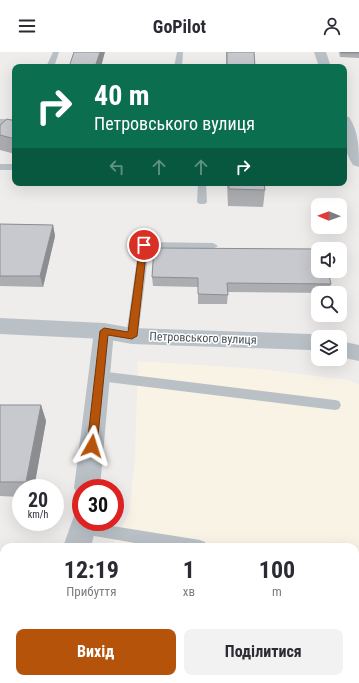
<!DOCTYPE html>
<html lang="uk">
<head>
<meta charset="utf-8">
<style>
	:root { --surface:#fff; --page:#f2f2f3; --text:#2b2b33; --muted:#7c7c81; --accent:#b45309 }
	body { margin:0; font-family:"Roboto Condensed",sans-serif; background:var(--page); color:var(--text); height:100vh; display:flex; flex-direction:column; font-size:15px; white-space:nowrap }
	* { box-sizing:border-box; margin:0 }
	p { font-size:13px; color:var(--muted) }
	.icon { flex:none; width:22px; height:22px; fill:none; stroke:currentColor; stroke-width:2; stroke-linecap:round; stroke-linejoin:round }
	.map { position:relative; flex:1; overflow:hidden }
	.drawer { position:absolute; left:0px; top:491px; width:359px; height:140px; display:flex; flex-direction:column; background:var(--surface); border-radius:12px 12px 0 0; box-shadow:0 4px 16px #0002 }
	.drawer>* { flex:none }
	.hud { position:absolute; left:12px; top:12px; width:335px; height:122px; border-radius:8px; box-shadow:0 4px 16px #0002; background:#0b6e4f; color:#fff; overflow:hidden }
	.needle { width:26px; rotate:271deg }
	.fabs { position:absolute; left:311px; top:146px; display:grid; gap:8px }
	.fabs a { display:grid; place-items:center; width:36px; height:36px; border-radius:8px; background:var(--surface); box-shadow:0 4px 16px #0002; font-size:20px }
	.speed { position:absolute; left:12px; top:427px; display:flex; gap:8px; font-size:20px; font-weight:700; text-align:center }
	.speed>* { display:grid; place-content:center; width:52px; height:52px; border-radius:50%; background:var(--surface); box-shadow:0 4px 16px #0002; line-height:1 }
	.speed small { font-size:10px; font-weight:400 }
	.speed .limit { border:6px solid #d22; background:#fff; color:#111 }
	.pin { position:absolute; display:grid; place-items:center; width:34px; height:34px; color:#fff; margin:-17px; border:2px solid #fff; border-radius:50%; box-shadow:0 1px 4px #0007 }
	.me { position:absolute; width:44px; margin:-22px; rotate:6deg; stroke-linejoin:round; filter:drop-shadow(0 0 3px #0008) }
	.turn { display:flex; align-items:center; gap:14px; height:84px; padding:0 16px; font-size:18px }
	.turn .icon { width:52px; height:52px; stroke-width:2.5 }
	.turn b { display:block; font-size:28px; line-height:34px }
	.lanes { display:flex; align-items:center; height:38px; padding:0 16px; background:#0003; justify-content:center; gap:20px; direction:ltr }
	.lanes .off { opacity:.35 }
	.eta { display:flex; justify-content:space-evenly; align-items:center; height:68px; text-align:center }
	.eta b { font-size:24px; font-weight:700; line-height:28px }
	.button { display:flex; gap:8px; margin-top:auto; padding:8px 16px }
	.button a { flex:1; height:46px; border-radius:8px; background:var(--accent); color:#fff; font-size:16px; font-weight:700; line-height:46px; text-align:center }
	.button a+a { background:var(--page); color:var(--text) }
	header { display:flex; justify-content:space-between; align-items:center; height:52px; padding:0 16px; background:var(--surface); font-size:18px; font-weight:700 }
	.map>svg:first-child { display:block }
</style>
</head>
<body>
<header><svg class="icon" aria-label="menu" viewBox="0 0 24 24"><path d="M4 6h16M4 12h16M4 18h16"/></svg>GoPilot<svg class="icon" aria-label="person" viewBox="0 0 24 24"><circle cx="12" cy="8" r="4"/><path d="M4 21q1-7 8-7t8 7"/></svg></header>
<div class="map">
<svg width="359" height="631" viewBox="0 0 359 631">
	<rect width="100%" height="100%" fill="#efecec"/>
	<!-- commercial -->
	<polygon fill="#f9f3e6" points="138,309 258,317 349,328 359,333 359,631 73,631 75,627 355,627 355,495 112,495 129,461 135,408"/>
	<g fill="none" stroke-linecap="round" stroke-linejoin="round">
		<!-- service -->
		<g fill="#b9c1c7" fill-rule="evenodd">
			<polygon points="53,0 59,0 54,15 46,15"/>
			<polygon points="177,0 183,0 182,15 174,15"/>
			<rect x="0" y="112" width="15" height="6"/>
			<polygon points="198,131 206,131 207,150 205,152 199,152 197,150"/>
			<polygon points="144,190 213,191 218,194 213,197 149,196 138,284 136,287 132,288 128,287 126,284 139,193"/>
			<polygon points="99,319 335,348 339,349 341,353 339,357 335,358 99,329 95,327 93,324 95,321"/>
			<polygon points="81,469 200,488 205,490 207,495 158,495 83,482 78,480 76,475 78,470"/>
			<rect x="355" y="513" width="4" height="16"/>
		</g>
		<!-- minor -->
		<g fill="#b9c1c7" fill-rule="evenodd">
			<polygon points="314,0 326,0 331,15 319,15"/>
			<path d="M344,64l5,1c10,15 10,32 10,50l-6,-2c-10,-14 -9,-32 -9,-49z"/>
			<rect x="0" y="67" width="15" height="8"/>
			<polygon points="104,271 111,274 114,279 100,436 81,436 81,445 78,444 74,436 94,279 97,274"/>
			<polygon points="81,459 81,470 97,470 91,495 63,495 75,461"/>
			<polygon points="28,627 60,627 59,631 27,631"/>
		</g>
		<!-- tertiary -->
		<g fill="#b9c1c7" fill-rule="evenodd">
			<polygon points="0,266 104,271 132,276 310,282 321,285 318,285 318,300 310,298 132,292 104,287 0,282"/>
			<polygon points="340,289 359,293 359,309 340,305"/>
		</g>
	</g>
	<!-- wall -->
	<g fill="#abadb1">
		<polygon points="226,0 254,0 255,15 226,15"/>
		<polygon points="339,0 359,0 359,6 340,5"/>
		<polygon points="15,69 15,102 0,98 0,73"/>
		<polygon points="227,131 264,131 265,138 263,155 228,154"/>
		<polygon points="0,172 53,173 55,184 43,235 0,234"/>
		<polygon points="154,196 331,232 328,241 228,240 227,252 198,252 198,235 153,234 152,225"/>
		<polygon points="0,353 41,353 46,369 34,436 21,436 21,445 0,444"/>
	</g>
	<!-- shaded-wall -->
	<g fill="#8b8d90">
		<polygon points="100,0 105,0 101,15 95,15"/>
		<polygon points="53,173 55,184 43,235 40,224"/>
		<polygon points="41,353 46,369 34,436 29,436 26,430"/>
	</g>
	<!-- building -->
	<g fill="#c7c9ce" stroke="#8b8d90">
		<polygon points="74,0 100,0 95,15 69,15"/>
		<polygon points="227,0 254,0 255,15 227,15"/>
		<rect x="341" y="0" width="18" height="1"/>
		<polygon points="7,67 15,69 15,87 0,83 0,73"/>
		<polygon points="229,131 264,131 265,138 229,137"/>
		<polygon points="0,172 53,173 40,224 0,224"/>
		<polygon points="154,196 318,197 318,219 328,219 331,232 227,231 228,243 198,242 198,226 152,225"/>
		<polygon points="0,353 41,353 26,430 0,430"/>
	</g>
	<!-- route -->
	<polygon fill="#b45309" stroke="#753606" points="144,190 147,193 137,284 132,287 108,283 97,394 95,397 92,398 88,397 87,394 100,279 104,276 128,280 140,193"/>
	<g text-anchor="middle" stroke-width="3" stroke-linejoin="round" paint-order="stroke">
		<!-- street labels -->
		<g font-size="12" fill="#475057" stroke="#fff">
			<text transform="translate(203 286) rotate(2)" y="4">Петровського вулиця</text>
		</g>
	</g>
</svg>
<div class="fabs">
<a><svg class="needle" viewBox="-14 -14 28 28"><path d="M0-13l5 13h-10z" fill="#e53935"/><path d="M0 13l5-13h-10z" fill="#7c7c81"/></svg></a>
<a><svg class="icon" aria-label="sound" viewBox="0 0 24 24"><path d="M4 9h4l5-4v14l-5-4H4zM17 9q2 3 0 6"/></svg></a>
<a><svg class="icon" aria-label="search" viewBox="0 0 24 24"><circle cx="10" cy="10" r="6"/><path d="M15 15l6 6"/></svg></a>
<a><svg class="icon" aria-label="layers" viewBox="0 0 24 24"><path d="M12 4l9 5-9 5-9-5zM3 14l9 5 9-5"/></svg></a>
</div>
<div class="speed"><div>20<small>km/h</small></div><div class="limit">30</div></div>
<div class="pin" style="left:144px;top:193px;background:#d93025"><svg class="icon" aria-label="arrive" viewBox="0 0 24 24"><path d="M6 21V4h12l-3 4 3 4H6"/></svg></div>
<svg class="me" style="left:92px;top:394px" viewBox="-20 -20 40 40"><path d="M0-17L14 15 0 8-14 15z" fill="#b45309" stroke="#fff" stroke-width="4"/></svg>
<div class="hud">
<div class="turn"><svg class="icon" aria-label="right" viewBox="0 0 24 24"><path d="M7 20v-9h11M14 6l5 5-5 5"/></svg><div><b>40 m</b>Петровського вулиця</div></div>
<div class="lanes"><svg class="icon off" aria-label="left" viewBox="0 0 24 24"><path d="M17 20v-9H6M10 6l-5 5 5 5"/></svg><svg class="icon off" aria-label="ahead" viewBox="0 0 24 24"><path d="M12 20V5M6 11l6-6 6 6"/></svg><svg class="icon off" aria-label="ahead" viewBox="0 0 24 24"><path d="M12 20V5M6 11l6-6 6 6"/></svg><svg class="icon" aria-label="right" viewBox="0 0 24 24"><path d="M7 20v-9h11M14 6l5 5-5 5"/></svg></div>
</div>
<section class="drawer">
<div class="eta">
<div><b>12:19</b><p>Прибуття</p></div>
<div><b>1</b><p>хв</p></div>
<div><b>100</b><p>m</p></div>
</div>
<div class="button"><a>Вихід</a><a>Поділитися</a></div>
</section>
</div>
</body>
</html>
